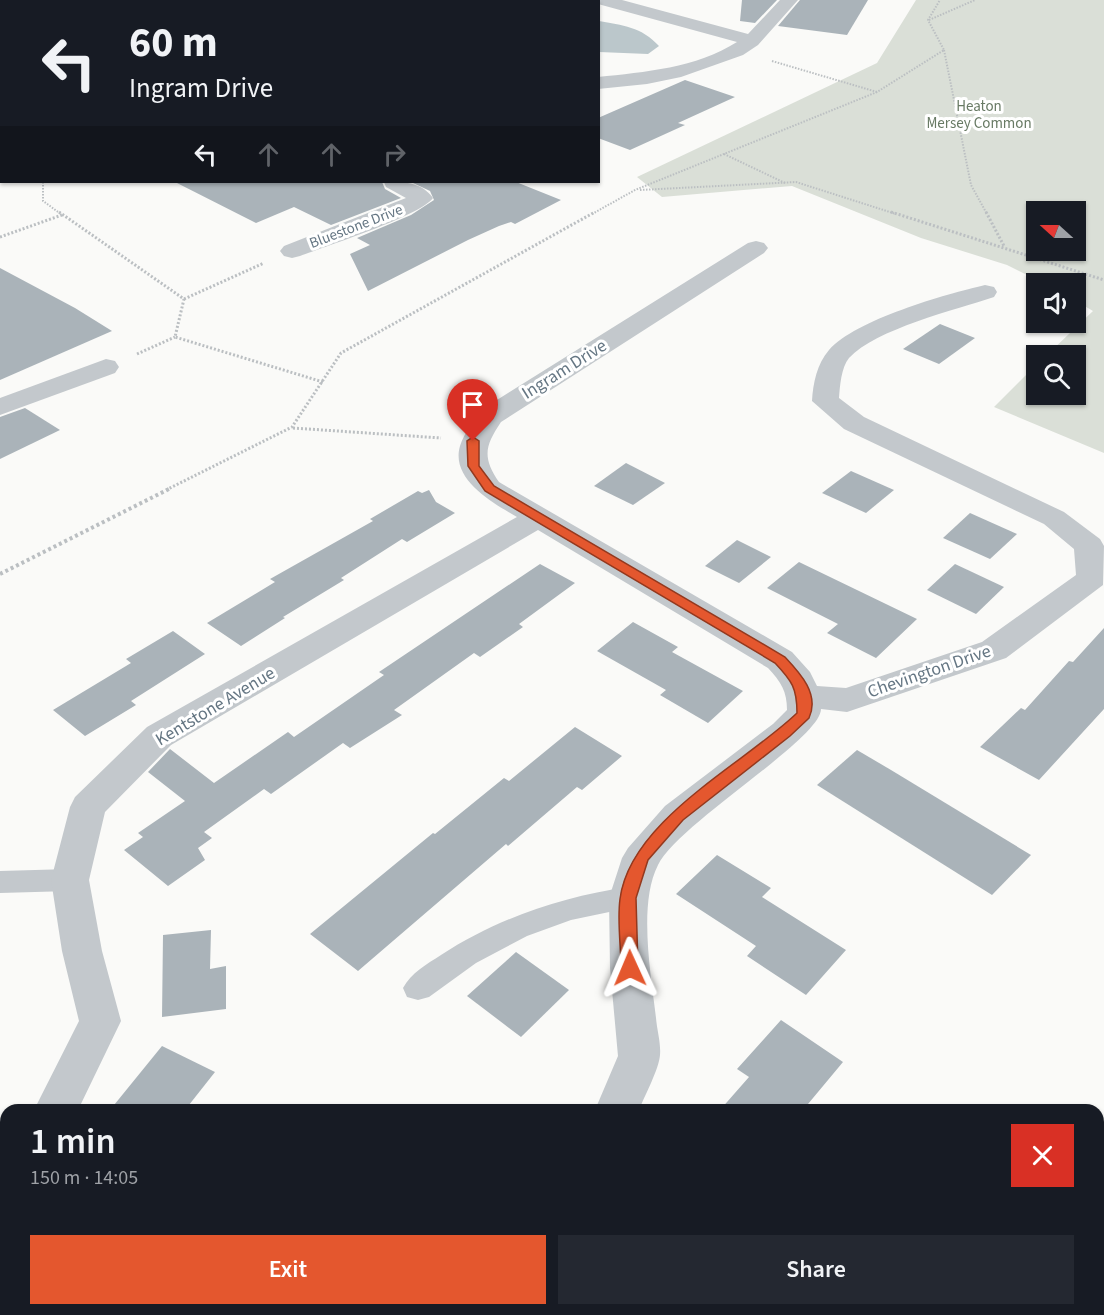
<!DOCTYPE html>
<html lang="en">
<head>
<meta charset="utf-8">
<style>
	:root { --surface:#171b24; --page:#242831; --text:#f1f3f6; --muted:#9ea1a6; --accent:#e4572e }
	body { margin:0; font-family:"Source Sans 3",sans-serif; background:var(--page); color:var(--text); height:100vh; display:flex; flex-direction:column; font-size:22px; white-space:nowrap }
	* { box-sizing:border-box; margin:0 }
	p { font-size:20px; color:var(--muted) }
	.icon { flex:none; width:33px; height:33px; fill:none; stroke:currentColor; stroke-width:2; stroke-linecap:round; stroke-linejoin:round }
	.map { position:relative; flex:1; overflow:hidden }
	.side { position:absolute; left:0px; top:1104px; width:1104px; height:212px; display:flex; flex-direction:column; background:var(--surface); border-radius:18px 18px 0 0; box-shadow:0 2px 4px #0004 }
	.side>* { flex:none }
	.hud { position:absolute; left:0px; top:0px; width:600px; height:183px; box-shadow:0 2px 4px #0004; background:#171b24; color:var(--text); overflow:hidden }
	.needle { width:39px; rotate:291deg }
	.controls { position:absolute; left:1026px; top:201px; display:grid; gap:12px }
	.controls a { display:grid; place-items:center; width:60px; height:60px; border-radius:0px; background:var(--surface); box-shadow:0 2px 4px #0004; font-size:30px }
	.pin { position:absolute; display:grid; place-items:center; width:51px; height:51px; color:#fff; margin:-62px -26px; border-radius:50% 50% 50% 0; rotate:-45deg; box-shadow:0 0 6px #0007 }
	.pin .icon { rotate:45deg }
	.me { position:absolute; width:66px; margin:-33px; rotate:359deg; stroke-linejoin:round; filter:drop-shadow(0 0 4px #0008) }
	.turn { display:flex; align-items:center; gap:21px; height:126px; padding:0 30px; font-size:27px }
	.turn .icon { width:78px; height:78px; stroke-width:2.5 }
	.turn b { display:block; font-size:42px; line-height:51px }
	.lanes { display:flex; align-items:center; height:57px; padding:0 30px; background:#0003; justify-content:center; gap:30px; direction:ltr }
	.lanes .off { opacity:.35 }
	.round { display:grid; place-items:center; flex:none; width:63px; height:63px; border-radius:0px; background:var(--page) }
	.overview { display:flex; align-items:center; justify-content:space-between; height:102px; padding:0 30px }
	h1 { font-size:36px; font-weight:600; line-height:45px }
	.action { display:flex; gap:12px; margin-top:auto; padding:12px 30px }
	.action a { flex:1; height:69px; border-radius:0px; background:var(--accent); color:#fff; font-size:24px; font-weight:600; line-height:69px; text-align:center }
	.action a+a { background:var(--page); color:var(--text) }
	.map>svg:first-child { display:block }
</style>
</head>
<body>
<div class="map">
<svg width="1104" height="1315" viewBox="0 0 1104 1315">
	<rect width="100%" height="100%" fill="#fafaf8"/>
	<!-- green -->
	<path fill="#dadfd7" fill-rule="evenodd" d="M916,0h188v453l-110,-46 42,-42v29h40v-38l-29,-1 46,-44 -17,-10v-17l-33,-1 -36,-18 -86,-27 -129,-52 -130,11 -25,-20 240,-114zM1036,212h40v38h-40z"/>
	<!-- water -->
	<path fill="#bbc7cb" d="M599,21c23,4 43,6 60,25l-11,8 -49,-2z"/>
	<!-- building -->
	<g fill="#aab3b9">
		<polygon points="742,0 777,0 755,23 740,21"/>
		<polygon points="800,0 868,0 847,35 778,26"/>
		<polygon points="685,80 735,97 678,123 685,125 630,150 598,138 598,118"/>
		<polygon points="175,182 382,182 385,189 401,198 331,225 294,207 256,223"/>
		<polygon points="411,182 516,182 561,200 515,224 511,222 499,226 468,240 368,291 350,254 370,245 357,238 411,215 434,200 430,191"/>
		<polygon points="0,268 75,308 112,331 0,380"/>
		<polygon points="940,324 975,338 939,364 903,349"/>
		<polygon points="25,408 60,430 0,459 0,417"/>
		<polygon points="626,463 665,483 633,505 594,486"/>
		<polygon points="851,471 894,490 866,513 822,493"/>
		<polygon points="429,490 436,502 455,513 407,542 402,539 341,578 344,580 283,617 285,618 241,646 207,623 275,582 270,579 373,521 370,519 418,491 422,493"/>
		<polygon points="970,513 1017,534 990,559 943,538"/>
		<polygon points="737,540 771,557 739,583 705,566"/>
		<polygon points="799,562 917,619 876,658 827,633 838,624 767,588"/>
		<polygon points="540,564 575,583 519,624 523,627 480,657 474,653 394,710 402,715 350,748 343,743 271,794 264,789 204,832 212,838 198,848 205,860 168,886 124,850 143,837 138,833 185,801 148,772 170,749 214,783 288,732 294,737 384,675 379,672"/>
		<polygon points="955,564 1004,587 976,614 927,590"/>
		<polygon points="633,622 678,647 672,652 743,691 708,723 660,695 666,690 597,651"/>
		<polygon points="1104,628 1104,709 1039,780 980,747 1021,708 1025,710 1069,661 1073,662"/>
		<polygon points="173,631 205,654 131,701 136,705 85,736 53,710 131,663 126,659"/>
		<polygon points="575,727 622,756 582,790 577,787 508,846 506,844 358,971 310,934 433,833 435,834 504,778 509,781"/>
		<polygon points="857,750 891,770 1031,855 992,895 817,785"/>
		<polygon points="717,855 771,888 762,897 846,950 806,995 747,956 756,946 676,894"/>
		<polygon points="211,930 210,969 226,966 226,1009 162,1017 163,935"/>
		<polygon points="516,952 569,990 521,1037 467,996"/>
		<polygon points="781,1020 843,1062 803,1110 720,1110 749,1077 737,1069"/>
		<polygon points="162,1046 215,1072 185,1110 110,1110"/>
	</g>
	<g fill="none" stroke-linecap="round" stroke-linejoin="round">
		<!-- path-far2 -->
		<g stroke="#bbbfc2" stroke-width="2" stroke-dasharray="1.5 1.5" stroke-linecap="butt">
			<polyline points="929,20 975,0"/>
			<polyline points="944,50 971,185 987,214"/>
			<polyline points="772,61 877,92"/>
			<polyline points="724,154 785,183"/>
			<polyline points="43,182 43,201 61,214"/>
			<polyline points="640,190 796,182 896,214"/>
			<polyline points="592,214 635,190 877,92 944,50 928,20 940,0"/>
		</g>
		<!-- path-far1 -->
		<g stroke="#bbbfc2" stroke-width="3" stroke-dasharray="2 2" stroke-linecap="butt">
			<polyline points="59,212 184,299 175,337 323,382"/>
			<polyline points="891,212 1104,280"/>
			<polyline points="986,212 1004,246"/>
			<polyline points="0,237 62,215"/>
			<polyline points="184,299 264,263"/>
			<polyline points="137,354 175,337"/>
			<polyline points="293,428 441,438"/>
			<polyline points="166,490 292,427 341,353 595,212"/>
		</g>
		<!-- path -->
		<polyline stroke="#bbbfc2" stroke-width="4" stroke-dasharray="3 3" stroke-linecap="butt" points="0,574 169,489"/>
		<!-- lane -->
		<g fill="#c3c8cc" fill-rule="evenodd">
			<rect x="0" y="6" width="2" height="8"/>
			<polygon points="0,90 2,90 0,99"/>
			<polygon points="70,869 80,872 84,880 80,888 70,891 0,893 0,871"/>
			<path d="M628,887l10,3 4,8 -4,8 -67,14 -44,16 -51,27 -47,34 -11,3 -11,-3 -4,-9c8,-15 24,-24 38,-33 57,-37 120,-58 187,-68z"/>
		</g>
		<!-- street -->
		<g fill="#c3c8cc" fill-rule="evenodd">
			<polygon points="330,0 348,0 348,2 331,2"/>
			<path d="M594,0h28l126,34 32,-34h18l-40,45 -15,10 -62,22 -34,7 -49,5v-12c47,-5 98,-9 139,-35l-139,-38v-2z"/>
			<path d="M384,182c18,0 37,-1 49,16 -13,18 -107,48 -133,58l-8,2 -8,-2 -4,-5 4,-5 122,-48 -20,-11z"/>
			<path d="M756,241l8,2 4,5 -4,5 -263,169c-16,24 -19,35 -2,60l293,170 18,20 7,14 29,2 136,-46 94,-67 -2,-26 -30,-25 -200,-95 -32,-28c1,-18 5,-37 17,-51 26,-30 117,-56 156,-65l9,2 3,5 -3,5c-39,13 -118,32 -145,61 -8,10 -9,28 -10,40l25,19 200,95 36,27 4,7 -1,39 -97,73 -159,54 -26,-3c0,30 -142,114 -163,156 -20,39 -7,110 -2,153 1,12 5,25 4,37 -1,14 -15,40 -21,55h-44l23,-54 -8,-88 -1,-70 13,-40 6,-10 37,-42 108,-82 14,-14c0,-19 -6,-28 -19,-42l-230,-138 -367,215 -66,67 -16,68 13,71 19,70 -43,89h-44l45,-89 -17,-70 -11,-71 19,-73 5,-10 72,-70 370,-210c-22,-13 -67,-37 -57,-71 4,-13 14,-25 21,-36l267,-167z"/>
			<polygon points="106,359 115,361 119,367 115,373 0,415 0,398"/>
			<polygon points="6,1135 6,1180 0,1183 0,1138"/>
			<polygon points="462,1310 511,1310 509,1315 460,1315"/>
		</g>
	</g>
	<!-- route -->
	<path fill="#e4572e" stroke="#94391e" stroke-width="1.5" d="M473,437l6,4v25l15,20 291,171c15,16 35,37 24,61l-19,18 -107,84 -35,40 -12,38 2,70 -2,5 -6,2 -6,-2 -3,-5c0,-23 -4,-47 -1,-69 10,-79 124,-135 177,-186 0,-25 -5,-32 -22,-50l-290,-172 -17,-25 -1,-25z"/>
	<g text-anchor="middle" stroke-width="6" stroke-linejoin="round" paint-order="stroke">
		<!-- far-park labels -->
		<g font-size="15" fill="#687a64" stroke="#fff">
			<text x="979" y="111">Heaton<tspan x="979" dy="17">Mersey Common</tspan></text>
		</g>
		<!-- far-street labels -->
		<g font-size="15" fill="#657683" stroke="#fff">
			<text transform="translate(356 226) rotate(-21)" y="5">Bluestone Drive</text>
		</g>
		<!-- street labels -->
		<g font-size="18" fill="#657683" stroke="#fff">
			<text transform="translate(564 369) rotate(-32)" y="6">Ingram Drive</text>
			<text transform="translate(929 671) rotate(-19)" y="6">Chevington Drive</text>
			<text transform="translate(215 706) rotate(-31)" y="6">Kentstone Avenue</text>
		</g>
	</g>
</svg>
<div class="controls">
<a><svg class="needle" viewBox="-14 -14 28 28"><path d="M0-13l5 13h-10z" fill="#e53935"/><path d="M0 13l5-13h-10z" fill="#9ea1a6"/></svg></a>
<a><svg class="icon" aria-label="sound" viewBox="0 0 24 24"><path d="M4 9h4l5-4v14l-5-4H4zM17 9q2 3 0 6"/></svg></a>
<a><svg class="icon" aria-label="search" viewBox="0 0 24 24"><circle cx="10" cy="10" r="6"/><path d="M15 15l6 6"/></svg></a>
</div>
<div class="pin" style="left:473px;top:441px;background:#d93025"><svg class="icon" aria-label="arrive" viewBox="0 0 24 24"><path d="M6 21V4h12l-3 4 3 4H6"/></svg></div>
<svg class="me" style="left:630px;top:968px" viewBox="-20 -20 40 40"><path d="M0-17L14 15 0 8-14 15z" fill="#e4572e" stroke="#fff" stroke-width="4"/></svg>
<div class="hud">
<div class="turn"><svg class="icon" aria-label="left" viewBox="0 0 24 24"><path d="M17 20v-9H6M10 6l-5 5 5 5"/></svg><div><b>60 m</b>Ingram Drive</div></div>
<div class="lanes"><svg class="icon" aria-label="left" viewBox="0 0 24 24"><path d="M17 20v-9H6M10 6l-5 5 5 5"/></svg><svg class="icon off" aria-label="ahead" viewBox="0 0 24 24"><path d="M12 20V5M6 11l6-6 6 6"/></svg><svg class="icon off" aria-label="ahead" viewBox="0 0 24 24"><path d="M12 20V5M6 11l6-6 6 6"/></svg><svg class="icon off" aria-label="right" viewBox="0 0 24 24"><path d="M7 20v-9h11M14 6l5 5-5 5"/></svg></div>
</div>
<section class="side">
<div class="overview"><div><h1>1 min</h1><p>150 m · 14:05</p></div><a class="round" style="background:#d93025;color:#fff"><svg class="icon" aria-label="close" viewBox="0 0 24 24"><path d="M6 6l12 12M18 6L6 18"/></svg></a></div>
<div class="action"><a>Exit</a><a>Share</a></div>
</section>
</div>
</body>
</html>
